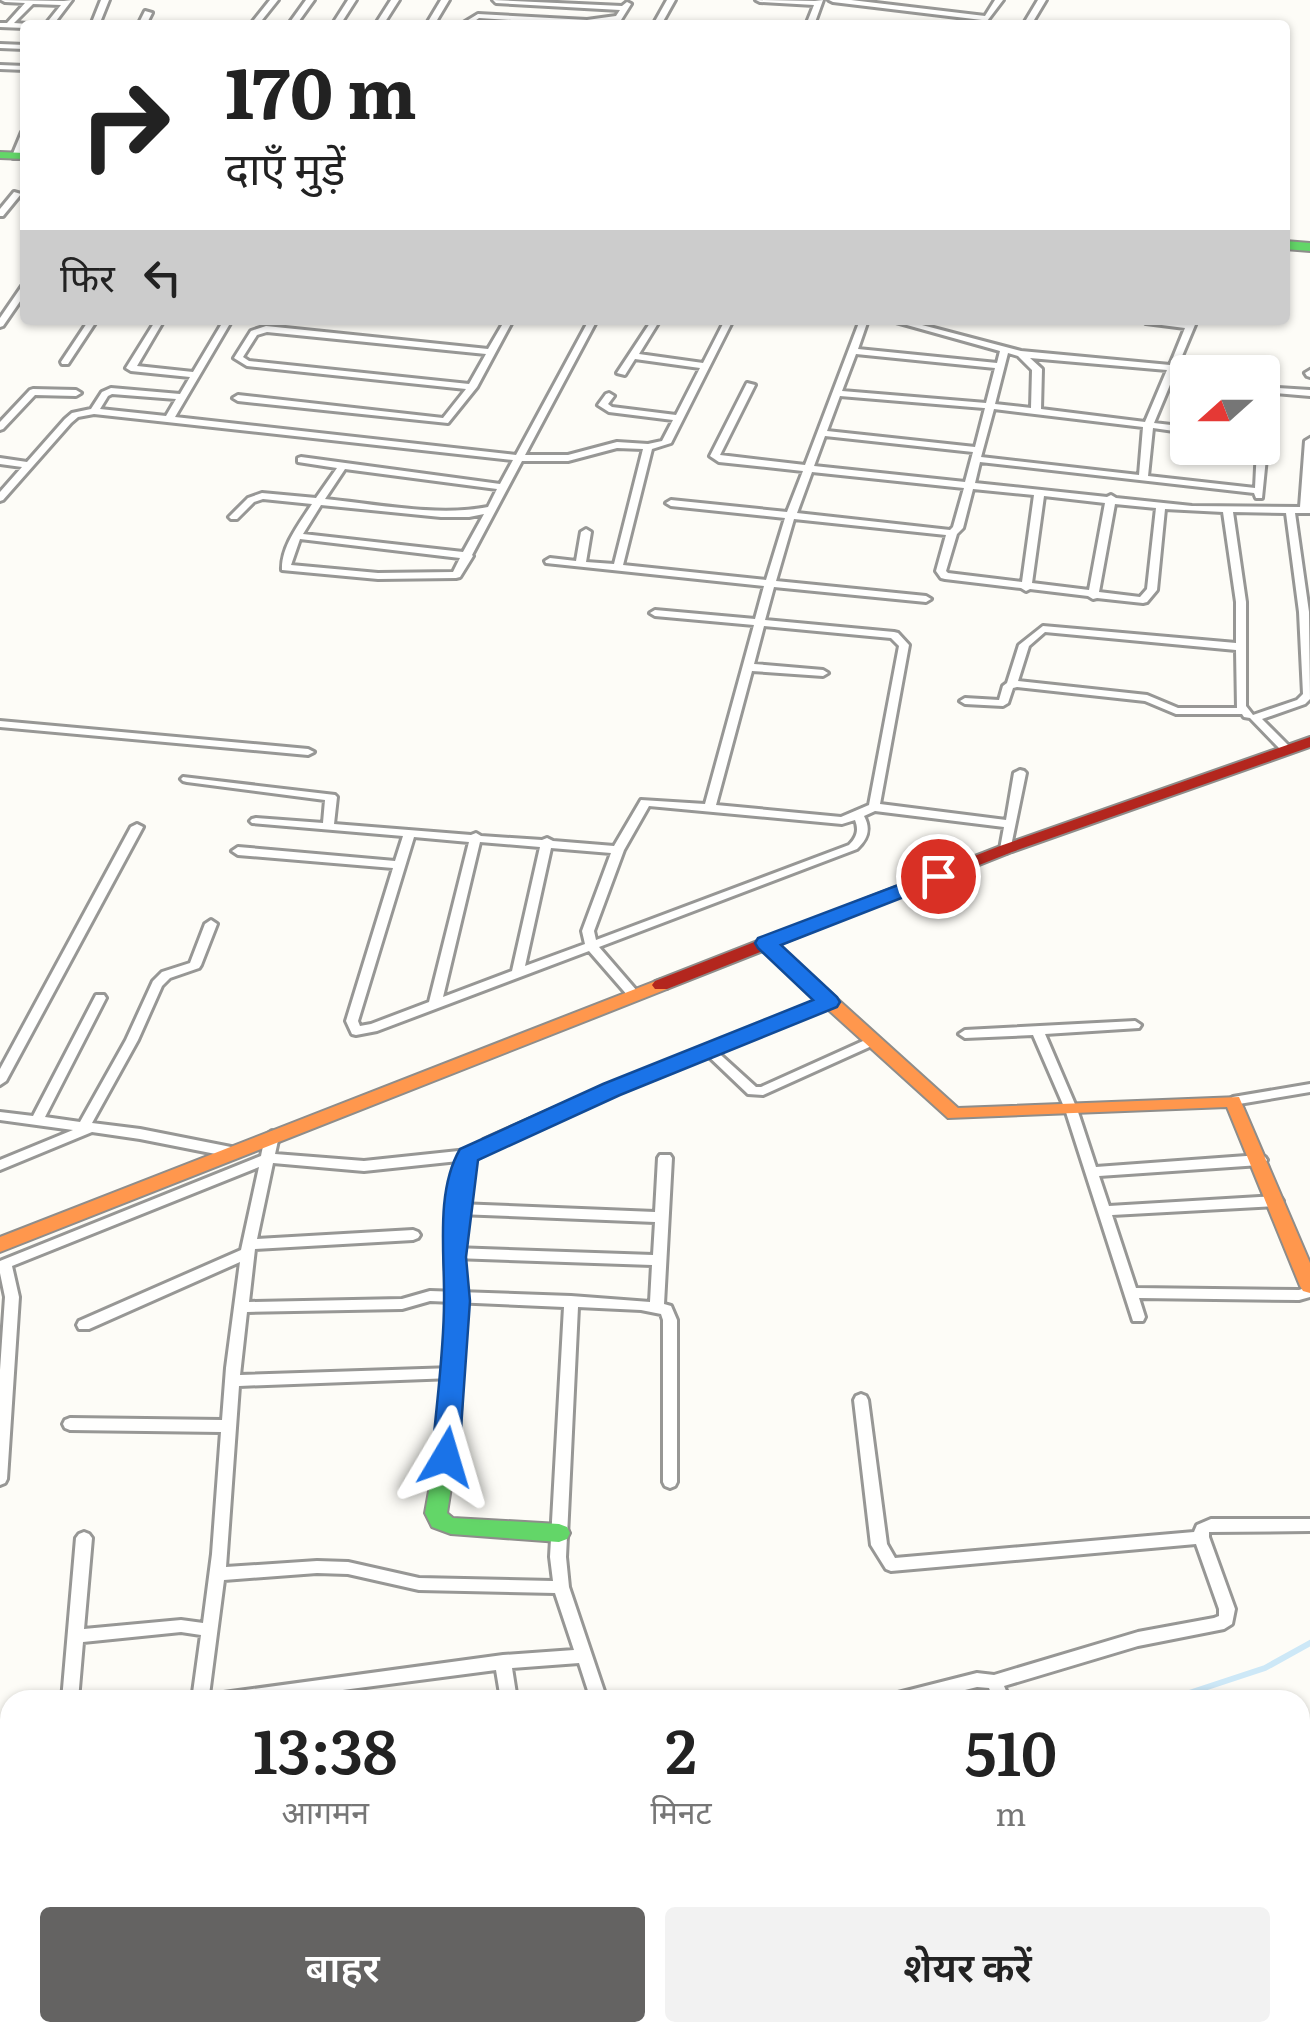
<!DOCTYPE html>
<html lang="hi">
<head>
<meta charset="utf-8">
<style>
	:root { --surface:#fff; --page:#f2f2f2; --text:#222; --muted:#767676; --accent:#646362 }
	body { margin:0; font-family:Literata,"Noto Sans Devanagari",serif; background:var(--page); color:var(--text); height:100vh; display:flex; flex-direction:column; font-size:38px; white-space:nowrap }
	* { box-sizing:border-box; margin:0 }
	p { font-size:32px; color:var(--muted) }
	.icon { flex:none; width:55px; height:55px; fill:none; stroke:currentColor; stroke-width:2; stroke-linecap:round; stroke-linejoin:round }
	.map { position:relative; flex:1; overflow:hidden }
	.drawer { position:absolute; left:0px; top:1690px; width:1310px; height:352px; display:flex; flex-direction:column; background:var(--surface); border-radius:30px 30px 0 0; box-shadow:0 2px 8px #0004 }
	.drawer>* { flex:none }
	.top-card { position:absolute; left:20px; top:20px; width:1270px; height:305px; border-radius:10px; box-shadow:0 2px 8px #0004; background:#fff; color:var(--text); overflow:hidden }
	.needle { width:65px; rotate:249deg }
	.controls { position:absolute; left:1170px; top:355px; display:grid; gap:20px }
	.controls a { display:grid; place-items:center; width:110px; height:110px; border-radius:10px; background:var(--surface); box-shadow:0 2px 8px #0004; font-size:50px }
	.pin { position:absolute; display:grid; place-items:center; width:85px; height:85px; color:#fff; margin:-42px; border:5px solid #fff; border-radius:50%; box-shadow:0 2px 10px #0007 }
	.me { position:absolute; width:110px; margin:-55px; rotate:7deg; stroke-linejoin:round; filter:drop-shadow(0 0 8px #0008) }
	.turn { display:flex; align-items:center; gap:35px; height:210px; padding:0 40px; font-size:45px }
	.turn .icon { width:130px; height:130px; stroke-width:2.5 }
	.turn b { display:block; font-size:70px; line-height:85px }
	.then { display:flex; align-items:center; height:95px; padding:0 40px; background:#0003; gap:20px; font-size:38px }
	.eta { display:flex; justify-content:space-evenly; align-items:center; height:170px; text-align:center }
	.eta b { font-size:60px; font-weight:600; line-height:70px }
	.button { display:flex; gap:20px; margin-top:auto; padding:20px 40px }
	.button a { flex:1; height:115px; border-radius:10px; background:var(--accent); color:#fff; font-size:40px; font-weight:600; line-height:115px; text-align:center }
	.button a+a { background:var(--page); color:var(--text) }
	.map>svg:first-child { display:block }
</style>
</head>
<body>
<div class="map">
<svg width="1310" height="2042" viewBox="0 0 1310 2042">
	<rect width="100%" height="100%" fill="#fdfcf7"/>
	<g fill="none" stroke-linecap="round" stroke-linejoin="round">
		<!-- stream -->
		<g stroke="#cde8f7" stroke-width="6">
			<polyline points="1168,1700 1265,1668 1310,1643"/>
			<polyline points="51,2042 88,2032"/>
		</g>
		<defs>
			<g id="street">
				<polygon points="1,0 64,1 72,0 53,25 45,25 61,5 33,4 14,23 28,24 25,25 25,28 0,27 0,23 7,23 25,3 5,2"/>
				<polygon points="101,0 109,0 99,25 91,25"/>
				<polygon points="270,0 278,0 258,25 250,25"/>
				<polygon points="306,0 314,0 296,25 288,25"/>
				<polygon points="348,0 356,0 340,25 332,25"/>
				<polygon points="391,0 399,0 383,25 375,25"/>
				<polygon points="441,0 449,0 434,25 426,25"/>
				<polygon points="493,0 622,6 627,2 631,4 621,20 594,22 590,25 479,18 469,25 460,25 478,14 587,20 616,16 620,10 496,3"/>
				<polygon points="667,0 675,0 661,25 653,25"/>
				<polygon points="756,0 815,1 823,0 814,25 806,25 814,5 760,2"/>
				<polygon points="829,0 851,0 985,16 995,0 1003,0 984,25 979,23 982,20 833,2"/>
				<polygon points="1038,0 1046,0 1031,25 1023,25"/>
				<polygon points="145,11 152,13 146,25 138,25"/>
				<polygon points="879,23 883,23 884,25 875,25"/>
				<polygon points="0,44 25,45 25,49 0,48"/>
				<polygon points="0,65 25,66 25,70 0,69"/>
				<polygon points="22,132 25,132 25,144 19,158 13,158 12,156"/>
				<polygon points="14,192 21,194 3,216 0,216 0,209"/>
				<polygon points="25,285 25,294 3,326 0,327 0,318 22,286"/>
				<polygon points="89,320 97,320 68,364 62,364 61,362"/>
				<path d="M156,320h8l-27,46 56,6 31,-52h8l-57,97 341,38 73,-135h8l-72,135h43l49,-13 31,2 14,-3 11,-21 -64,-8 -11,-7 8,-11 3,-1 5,3 -6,8 4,3 64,8 24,-47 -65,-9 -10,16 -8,-2 35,-53h8l-21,34 64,9 22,-43h8l-62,123 -19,6 -29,116 143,15 19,-62 -114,-12 -5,-3 5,-3 116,12 16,-41 -84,-9 -9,-6 37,-73 8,2 -35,70 85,10 55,-145h8l-10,29 139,14 3,-12 -111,-31h14l118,31 149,14 15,-37 -39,-5 -4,-3 45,3 2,-3h8l-43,103 34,4v6l-35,-5 -5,48 107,12 2,-40h5v-3l5,3 -5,50h-6l-2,-5 -274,-31 -5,21 132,14 4,-2 5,3 76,8 108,1 5,-66 5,-3v75h-15l14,99 1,87 -5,5 -43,15 30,30 -2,2h-8l-32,-33 -6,-1 -2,-3h-66l-31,-13 -128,-14 -4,1 -5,15 -5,3 -38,-2 -5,-3 5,-3 34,2 4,-14 4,-3 12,-38 24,-19 193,17v-41l-13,-90 -58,-3 -8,81 -10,12 -4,1 -46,-5 -4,1 -5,-3 -58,-7 -4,2 -5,-3 -76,-9 -4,-1 -5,-7 10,-36 -152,-16 -18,62 150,15 5,3 -5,3 -152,-15 -9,33 129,12 4,1 11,12 -29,159 126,16 8,-47 6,-3 4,1 2,2 -16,78 -4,2 -6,-4 4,-22 -129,-16 -11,5c7,13 4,23 -7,33l-258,98 38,44 2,3 -2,3h-8l-40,-46 -212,80 -21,4 -4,-1 -6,-13 47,-153 -155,-13 -6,-4 6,-4 157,14 8,-25 -151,-13 -2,-2 2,-2 4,-1 67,5 2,-23 -138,-18 -4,-1 -2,-2 2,-2 152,18 2,2 -3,27 137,11 5,-2 5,3 61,4 5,-2 6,3 61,5 27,-46 64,4 49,-179 -99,-9 -5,-3 5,-3 100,9 9,-33 -218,-23 -1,-2 5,-3 26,3 5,-29 5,-3 5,3 -5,30 28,2 29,-115 -26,-1 -49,13h-46l-50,94 1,1 -13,21 -4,1 -78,1 -96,-9c-1,-23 17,-46 30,-66l-49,-5 -9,3 -17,17h-6l-2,-2 19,-19 14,-5 54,5 21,-30 -39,-6v-4l3,-1 199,27 13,-24 -419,-46 -16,3 -7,6 -68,77 -3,1v-9l22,-25 -22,-3v-6l27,4 38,-43 7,-6 19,-4 11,-17 9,-4 69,6 10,-17 -59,-6 -5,-3zM1008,353l10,3 14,14 -1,38 -36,-4zM856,354l139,14 -9,35 -144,-12zM1030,358l137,12 -22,52 -104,-13 1,-40zM112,394l64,5 -10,17 -66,-7 8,-13zM840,396l144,12h1l-10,39 -148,-16zM994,409l149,18 -4,48 -158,-18zM825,436l148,16 -8,30 -151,-16zM345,469l152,20 -9,18c-50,10 -113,-3 -163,-8zM812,472l152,16 -11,39 -3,3 -153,-17zM973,489l61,6 -12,87 -74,-9 -2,-2 11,-37 6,-6zM1044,496l61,7 -16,87 -57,-7zM1115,504l41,4 -9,81 -7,8 -41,-5zM321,505l120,12h28l15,-3 -21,38 -160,-18zM1233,512l53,1 13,99 4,82 -6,6 -44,15 -7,-9v-104zM300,539l160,19 -7,14 -75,1 -87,-8zM764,626l127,12 8,8 -30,159 -28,12 -125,-12 36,-134 71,5 5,-3 -5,-3 -69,-6zM1045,632l191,18 1,58h-59l-31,-13 -129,-14 11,-35zM649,806l193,18 13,-4c4,10 2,17 -6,25l-253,95 -2,-9 30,-81zM414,837l55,5 -40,160 -58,22 -11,2 -2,-5zM480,842l60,5 -28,124 -69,26zM551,848l60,5 -29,78 3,13 -60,22z"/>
				<path d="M505,320h8l-36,67 -29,36 -210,-22 -5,-3 5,-3 205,23 23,-29 -219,-23 -13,-8 17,-27 15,-5 222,23zM267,332l219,22 -17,30 -220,-23 -6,-4 14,-22z"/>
				<polygon points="1310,370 1310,377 1307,376 1305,373"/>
				<polygon points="1278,388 1310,390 1310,396 1275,393 1275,389"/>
				<polygon points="33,389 76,390 81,393 76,396 35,395 3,429 0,430 0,422 30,390"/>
				<polygon points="0,721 308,749 314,752 308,755 0,727"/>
				<polygon points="137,824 143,827 6,1081 0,1085 0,1069 131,827"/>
				<polygon points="211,920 217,924 201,965 199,968 170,978 162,986 138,1040 92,1123 140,1129 231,1147 236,1149 238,1152 236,1155 231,1157 140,1139 92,1132 0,1170 0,1160 73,1130 0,1120 0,1112 33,1116 96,995 104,995 106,998 45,1117 80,1122 126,1040 153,981 162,972 190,963 205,924"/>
				<polygon points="1135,1021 1141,1025 1139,1028 1045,1034 1077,1109 1096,1167 1260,1155 1265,1157 1267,1160 1265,1163 1260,1165 1099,1176 1109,1206 1276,1196 1281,1198 1283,1201 1281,1204 1276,1206 1112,1215 1136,1288 1299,1290 1302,1289 1305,1283 1310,1282 1310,1297 1299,1300 1139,1298 1145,1317 1143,1321 1133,1321 1065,1109 1033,1035 965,1038 959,1034 965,1030"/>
				<polygon points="872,1037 876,1038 878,1041 876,1044 763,1095 748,1094 703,1051 709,1047 713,1048 756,1087 761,1087"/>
				<polygon points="1310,1084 1310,1092 1233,1105 1227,1101 1233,1097"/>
				<path d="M272,1131l7,5 -4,18 89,7 104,-11 7,5 -7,5 -104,11 -91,-8 -16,76 156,-9 5,2 2,3 -2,3 -5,2 -158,9 -6,53 153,-3 28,-8 141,5 79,6 2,-37 -198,-7 -5,-1 -2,-4 2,-4 5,-1 199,7 2,-33 -197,-8 -5,-2 -2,-3 2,-3 5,-2 197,8 3,-54 2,-3h10l2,3 -8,146 7,2 6,14v162l-2,4 -5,2 -5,-2 -2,-4v-162l-2,-6 -20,-4 -63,-3 -12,250 3,30 38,113h-16l-12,-37 -67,5 5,32h-16l-5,-30 -230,30h-74l9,-65 -20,-3 -98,10 -5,58h-16l14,-162 3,-4 5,-2 5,2 3,4 -8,91 97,-9 22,3 9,-69 9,-122 -151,-2 -5,-2 -2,-4 2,-4 5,-2 152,2 4,-52 14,-106 -151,67h-10l-2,-4 2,-4 162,-71 18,-83 -247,99 7,31 -12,182 -2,4 -5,2v-115l5,-73 -5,-24v-12l261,-105 4,-20zM430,1301l134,6 -14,250 3,24 -134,-3 -71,-16 -31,-1 -91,6 13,-181 214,-8 5,-1 2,-4 -2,-4 -5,-1 -213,7 7,-63 155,-3zM317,1573l31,1 71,16 136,3 19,57 -71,5 -294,40 15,-115z"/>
				<polygon points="861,1394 866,1396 868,1400 887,1544 895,1558 1194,1532 1197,1525 1211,1519 1310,1519 1310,1531 1209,1532 1209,1537 1235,1609 1232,1624 1224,1629 1138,1646 1004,1686 1010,1700 994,1700 989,1688 977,1687 925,1700 890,1700 892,1695 898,1693 977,1673 994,1675 1138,1632 1214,1618 1219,1616 1219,1609 1196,1544 891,1571 886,1569 871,1545 854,1400 856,1396"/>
				<polygon points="0,1763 10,1765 10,1779 0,1777"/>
				<polygon points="0,1873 10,1875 10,1891 0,1889"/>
				<polygon points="1300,1976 1306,1978 1310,1989 1310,2035 1304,2033 1300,2022"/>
				<polygon points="0,1994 10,1996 10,2012 0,2010"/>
				<polygon points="600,2032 650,2032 661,2036 664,2042 616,2042 603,2038"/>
				<polygon points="804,2032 822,2032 826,2042 808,2042"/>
				<polygon points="1076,2032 1094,2032 1097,2042 1079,2042"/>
			</g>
			<g id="fast">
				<polygon points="0,152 25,153 25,159 0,158"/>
				<polygon points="1285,241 1310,243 1310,251 1285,249"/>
				<path d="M490,1137l7,2 2,4c-6,11 -21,11 -27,23l-8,91 3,44 -7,129 -13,83 6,5 106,6 8,3 3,6 -3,6 -8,3 -108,-8 -19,-7 -7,-14 15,-83 7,-129 -3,-44 10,-91 7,-16z"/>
			</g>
			<g id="slow">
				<polygon points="765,938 771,939 958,1108 1239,1097 1310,1263 1310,1293 1303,1291 1300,1286 1227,1107 948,1118 759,947 757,943"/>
				<polygon points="661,979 667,981 670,985 667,989 0,1252 0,1237"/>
			</g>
			<g id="jam">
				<polygon points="1310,737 1310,747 1012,852 667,989 655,989 652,985 655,981 1000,846"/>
				<polygon points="829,996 835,998 838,1002 835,1006 617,1093 497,1147 483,1147 481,1143 483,1139 605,1085"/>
			</g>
		</defs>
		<!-- street casing -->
		<use href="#street" stroke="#979795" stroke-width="6"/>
		<!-- fast casing -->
		<use href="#fast" stroke="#8e8d8b" stroke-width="4"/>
		<!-- slow casing -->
		<use href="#slow" stroke="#8e8d8b" stroke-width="4"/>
		<!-- jam casing -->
		<use href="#jam" stroke="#8e8d8b" stroke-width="4"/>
		<!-- street -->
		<use href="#street" fill="#fffffe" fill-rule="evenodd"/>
		<!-- fast -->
		<use href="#fast" fill="#63d668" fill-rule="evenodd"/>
		<!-- slow -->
		<use href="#slow" fill="#ff974d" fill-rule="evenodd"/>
		<!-- jam -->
		<use href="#jam" fill="#b3261e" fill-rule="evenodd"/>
	</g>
	<!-- route -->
	<path fill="#1a73e8" stroke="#114b97" stroke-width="2.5" d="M938,870l10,6 -3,5 -164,64 56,52 3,5 -3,5 -217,88 -142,65 -12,97 4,44 -11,156 -4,8 -9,3 -10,-3 -4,-8c4,-51 12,-104 12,-155 1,-48 -9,-110 16,-153l143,-65 210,-84 -55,-52 -3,-5 3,-5z"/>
</svg>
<div class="controls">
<a><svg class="needle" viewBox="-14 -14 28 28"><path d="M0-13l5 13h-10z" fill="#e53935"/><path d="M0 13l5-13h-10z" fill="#767676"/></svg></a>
</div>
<div class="pin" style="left:938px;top:876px;background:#d93025"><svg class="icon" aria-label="arrive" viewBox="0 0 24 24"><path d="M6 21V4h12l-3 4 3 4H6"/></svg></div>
<svg class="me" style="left:446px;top:1457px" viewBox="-20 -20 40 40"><path d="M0-17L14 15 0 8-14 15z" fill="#1a73e8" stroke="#fff" stroke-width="4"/></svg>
<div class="top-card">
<div class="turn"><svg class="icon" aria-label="right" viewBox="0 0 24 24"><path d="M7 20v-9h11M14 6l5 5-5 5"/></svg><div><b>170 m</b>दाएँ मुड़ें</div></div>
<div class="then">फिर<svg class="icon" aria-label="left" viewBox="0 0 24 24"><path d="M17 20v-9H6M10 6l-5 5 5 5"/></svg></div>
</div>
<section class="drawer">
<div class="eta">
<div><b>13:38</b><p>आगमन</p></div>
<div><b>2</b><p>मिनट</p></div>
<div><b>510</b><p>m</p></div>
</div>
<div class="button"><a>बाहर</a><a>शेयर करें</a></div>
</section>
</div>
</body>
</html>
